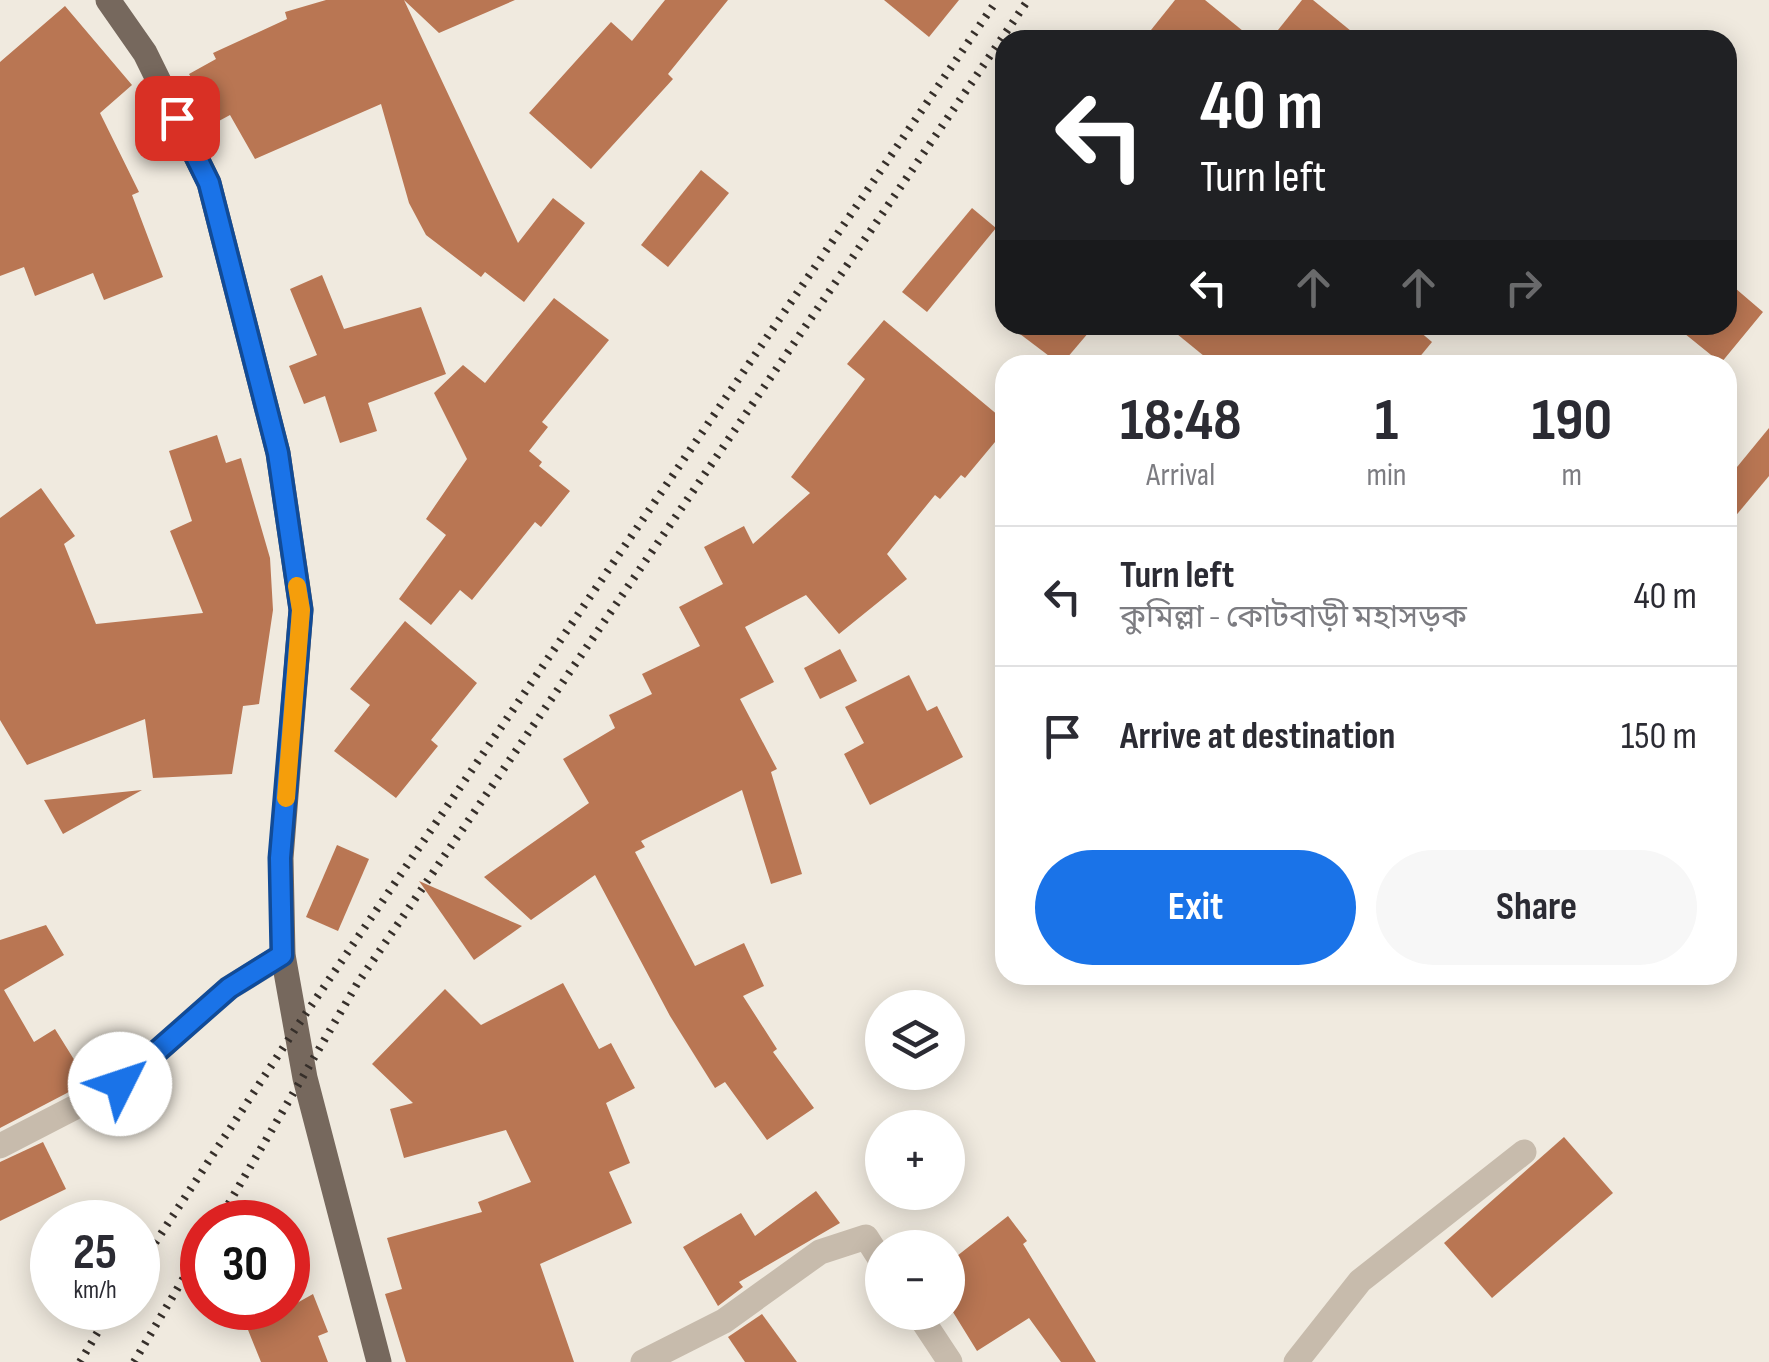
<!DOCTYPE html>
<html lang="en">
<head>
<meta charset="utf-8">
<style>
	:root { --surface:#fff; --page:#f7f7f7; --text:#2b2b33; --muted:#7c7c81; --line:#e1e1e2; --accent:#1a73e8 }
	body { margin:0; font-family:"Sofia Sans Condensed","Noto Sans Bengali",sans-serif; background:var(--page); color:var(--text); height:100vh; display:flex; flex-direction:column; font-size:38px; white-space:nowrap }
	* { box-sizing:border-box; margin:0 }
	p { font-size:32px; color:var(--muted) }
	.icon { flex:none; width:55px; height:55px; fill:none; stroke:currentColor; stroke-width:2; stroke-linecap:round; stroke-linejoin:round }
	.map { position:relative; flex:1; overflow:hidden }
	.details { position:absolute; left:995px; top:355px; width:742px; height:630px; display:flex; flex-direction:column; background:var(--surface); border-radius:30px; box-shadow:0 5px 25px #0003 }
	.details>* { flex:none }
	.top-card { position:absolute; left:995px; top:30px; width:742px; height:305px; border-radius:30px; box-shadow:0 5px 25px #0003; background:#202124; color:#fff; overflow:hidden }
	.tools { position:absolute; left:865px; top:990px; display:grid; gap:20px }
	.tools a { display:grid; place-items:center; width:100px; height:100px; border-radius:50%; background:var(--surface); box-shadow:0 5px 25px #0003; font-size:50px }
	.speed { position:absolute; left:30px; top:1200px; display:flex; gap:20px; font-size:50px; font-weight:700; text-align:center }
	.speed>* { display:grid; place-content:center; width:130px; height:130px; border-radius:50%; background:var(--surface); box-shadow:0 5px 25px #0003; line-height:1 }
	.speed small { font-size:25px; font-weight:400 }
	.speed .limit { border:15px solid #d22; background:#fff; color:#111 }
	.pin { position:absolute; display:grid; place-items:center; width:85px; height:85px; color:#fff; margin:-42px; border-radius:20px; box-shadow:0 5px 15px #0006 }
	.me { position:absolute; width:110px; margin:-55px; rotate:49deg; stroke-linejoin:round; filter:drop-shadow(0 0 8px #0008) }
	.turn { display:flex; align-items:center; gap:35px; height:210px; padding:0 40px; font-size:45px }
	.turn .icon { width:130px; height:130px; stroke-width:2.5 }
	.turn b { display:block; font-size:70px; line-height:85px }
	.lanes { display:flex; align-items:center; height:95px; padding:0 40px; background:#0003; justify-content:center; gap:50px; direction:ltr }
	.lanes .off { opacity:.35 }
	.eta { display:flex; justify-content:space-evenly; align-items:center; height:170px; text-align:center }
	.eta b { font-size:60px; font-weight:700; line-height:70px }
	.action { display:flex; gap:20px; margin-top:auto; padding:20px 40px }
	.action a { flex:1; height:115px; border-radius:60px; background:var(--accent); color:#fff; font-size:40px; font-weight:700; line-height:115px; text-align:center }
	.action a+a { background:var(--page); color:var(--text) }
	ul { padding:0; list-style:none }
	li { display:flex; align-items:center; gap:30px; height:140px; padding:0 40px; border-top:2px solid var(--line) }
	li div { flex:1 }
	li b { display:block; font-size:38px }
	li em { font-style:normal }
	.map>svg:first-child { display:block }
</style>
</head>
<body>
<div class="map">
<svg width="1769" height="1362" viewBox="0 0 1769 1362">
	<rect width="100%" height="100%" fill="#f0eadf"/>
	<!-- building -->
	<g fill="#b97653">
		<polygon points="326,0 515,0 439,33 404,0 518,243 553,198 585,223 524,302 485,272 481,277 426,235 409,203 381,104 255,159 230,115 217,122 189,74 216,59 213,53 287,19 285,12"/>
		<polygon points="665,0 728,0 668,74 673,79 591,169 529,113 611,22 632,41"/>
		<polygon points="884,0 959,0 929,37"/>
		<polygon points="1175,0 1205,0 1254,40 1143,40"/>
		<polygon points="1302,0 1313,0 1362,40 1270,40"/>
		<polygon points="65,6 132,85 100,113 139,192 132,195 163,277 104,300 93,273 35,296 24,267 0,276 0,62"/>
		<polygon points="701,170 729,193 668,267 641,245"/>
		<polygon points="972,208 996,228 927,312 902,292"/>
		<polygon points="322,275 344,329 421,307 446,374 368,403 377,431 340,443 325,396 304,404 289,366 317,355 290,289"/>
		<polygon points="1728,282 1763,312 1721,363 1674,325 1728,325"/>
		<polygon points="554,298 609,340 542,422 548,427 529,451 542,462 539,466 570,491 541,527 535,522 472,600 460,590 431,625 399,599 446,535 426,519 467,459 434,393 463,365 485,383"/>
		<polygon points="884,320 1005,421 1005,430 965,478 961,475 940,499 935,495 887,554 907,579 839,634 806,595 745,627 774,682 740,699 777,769 771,772 802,874 771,884 742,790 641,841 645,847 635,852 695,966 744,943 764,986 743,996 777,1049 773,1052 814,1108 767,1140 725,1082 715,1088 670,1016 595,875 531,920 484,877 589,803 563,759 615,728 609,715 652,694 642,674 700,646 679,607 723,584 704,547 744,526 753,544 810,493 791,477 865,379 847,364"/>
		<polygon points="1008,325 1095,325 1061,365"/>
		<polygon points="1166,325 1412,325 1432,342 1413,365 1215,365"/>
		<polygon points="1769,428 1769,476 1728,525 1728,478"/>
		<polygon points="217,435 226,463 241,458 270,558 273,610 259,704 243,706 232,774 153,778 145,719 27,765 0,720 0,518 41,488 75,536 64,544 96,624 203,613 170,531 192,521 169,451"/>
		<polygon points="405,621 477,683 431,740 438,746 396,798 334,751 370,705 350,689"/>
		<polygon points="840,649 857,681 820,699 804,668"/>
		<polygon points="909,675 927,711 937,706 963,757 870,805 844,754 864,743 845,707"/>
		<polygon points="142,790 63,834 44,800"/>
		<polygon points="337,845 369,859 338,931 306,917"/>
		<polygon points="419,881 522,926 474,960"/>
		<polygon points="46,925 64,955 4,990 34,1042 55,1029 88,1082 0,1128 0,940"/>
		<polygon points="563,983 599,1049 611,1043 635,1088 606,1103 630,1163 609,1172 632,1223 540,1264 574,1362 406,1362 385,1294 402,1289 387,1238 482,1212 478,1202 531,1182 506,1130 404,1158 390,1109 413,1103 372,1064 445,989 481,1025"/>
		<polygon points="1564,1137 1613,1193 1492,1298 1444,1243"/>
		<polygon points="43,1142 66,1189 0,1221 0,1162"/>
		<polygon points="816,1191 840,1223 739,1282 743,1287 718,1306 683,1247 741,1213 755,1236"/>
		<polygon points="1008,1216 1027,1241 1023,1244 1096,1362 1061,1362 1029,1318 977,1351 948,1304 948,1263"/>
		<polygon points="313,1294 328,1332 318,1336 328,1362 261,1362 244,1320 288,1308"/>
		<polygon points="762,1314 797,1362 745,1362 728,1337"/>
	</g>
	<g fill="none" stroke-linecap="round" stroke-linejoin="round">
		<!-- minor -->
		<g stroke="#c7bbac" stroke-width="25">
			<polyline points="0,1146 120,1084 229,988 283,955"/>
			<polyline points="917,1312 950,1362"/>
			<polyline points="643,1362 724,1321 820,1252 866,1237 882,1262"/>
			<polyline points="1296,1362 1360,1281 1524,1152"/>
		</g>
		<!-- major -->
		<polyline stroke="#76685d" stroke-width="25" points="108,0 145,53 209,183 278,453 301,609 281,858 283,955 305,1078 379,1362"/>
		<!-- rail -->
		<g stroke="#362f2a" stroke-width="8" stroke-dasharray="2.5 8" stroke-linecap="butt">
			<polyline points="218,1222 357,984 1028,0"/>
			<polyline points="138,1269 296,1028 997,0"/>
			<polyline points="80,1362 112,1308"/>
			<polyline points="134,1362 202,1247"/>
		</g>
	</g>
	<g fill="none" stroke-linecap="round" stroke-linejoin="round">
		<defs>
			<polyline id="route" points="120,1084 229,988 282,955 280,858 301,610 278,453 209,183 177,118"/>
		</defs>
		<!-- route casing -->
		<use href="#route" stroke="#114b97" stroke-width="25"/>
		<!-- route -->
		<use href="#route" stroke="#1a73e8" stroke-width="18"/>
		<!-- slow -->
		<polyline stroke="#f59e0b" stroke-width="18" points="286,798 301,610 297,586"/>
	</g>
</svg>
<div class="tools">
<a><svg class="icon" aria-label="layers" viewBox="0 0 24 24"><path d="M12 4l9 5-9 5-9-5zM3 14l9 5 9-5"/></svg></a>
<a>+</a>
<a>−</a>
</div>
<div class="speed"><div>25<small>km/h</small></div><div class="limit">30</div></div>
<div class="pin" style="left:177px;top:118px;background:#d93025"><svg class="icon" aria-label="arrive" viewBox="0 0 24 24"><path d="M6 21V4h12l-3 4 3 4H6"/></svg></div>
<svg class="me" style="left:120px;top:1084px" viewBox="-20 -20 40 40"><circle r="19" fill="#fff"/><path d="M0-13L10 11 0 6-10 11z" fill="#1a73e8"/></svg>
<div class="top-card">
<div class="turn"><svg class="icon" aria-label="left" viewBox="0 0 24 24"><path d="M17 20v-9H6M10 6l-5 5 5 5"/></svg><div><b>40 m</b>Turn left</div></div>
<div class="lanes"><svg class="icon" aria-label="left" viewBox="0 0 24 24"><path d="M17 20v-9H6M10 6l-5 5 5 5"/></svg><svg class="icon off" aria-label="ahead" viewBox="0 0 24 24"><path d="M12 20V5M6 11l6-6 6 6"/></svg><svg class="icon off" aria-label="ahead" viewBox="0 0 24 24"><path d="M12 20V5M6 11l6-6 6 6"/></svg><svg class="icon off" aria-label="right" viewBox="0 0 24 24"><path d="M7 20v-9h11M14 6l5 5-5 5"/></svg></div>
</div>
<section class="details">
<div class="eta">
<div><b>18:48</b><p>Arrival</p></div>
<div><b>1</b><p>min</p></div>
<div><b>190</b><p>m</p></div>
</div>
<ul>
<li><svg class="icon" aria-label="left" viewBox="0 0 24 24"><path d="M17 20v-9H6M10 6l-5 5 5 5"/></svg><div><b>Turn left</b><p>কুমিল্লা - কোটবাড়ী মহাসড়ক</p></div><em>40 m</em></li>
<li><svg class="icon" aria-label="arrive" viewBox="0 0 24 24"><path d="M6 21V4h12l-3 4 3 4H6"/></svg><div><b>Arrive at destination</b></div><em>150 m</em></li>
</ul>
<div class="action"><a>Exit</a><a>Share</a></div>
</section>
</div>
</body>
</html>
